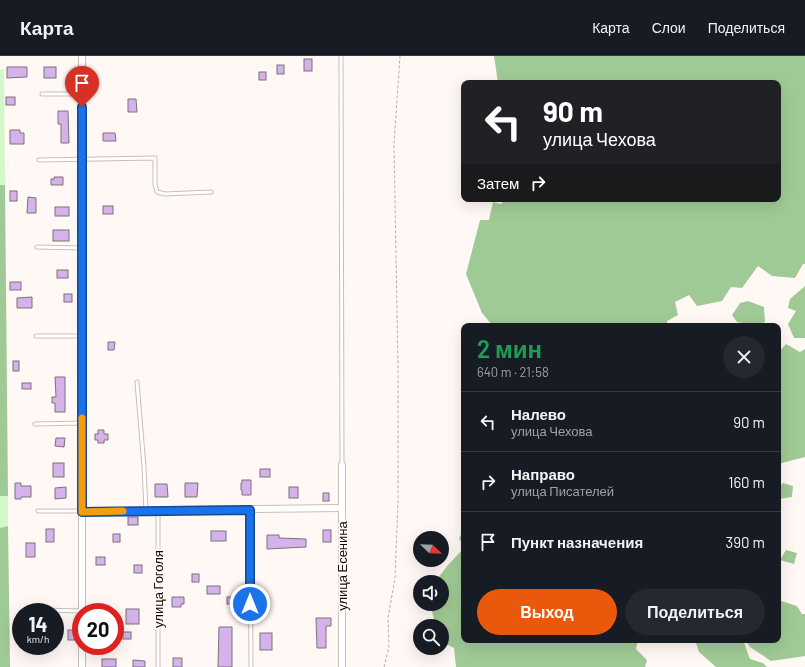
<!DOCTYPE html>
<html lang="ru">
<head>
<meta charset="utf-8">
<style>
	:root { --surface:#171b24; --page:#242831; --text:#f1f3f6; --muted:#9ea1a6; --line:#363941; --accent:#ea580c }
	body { margin:0; font-family:Barlow,sans-serif; background:var(--page); color:var(--text); height:100vh; display:flex; flex-direction:column; font-size:15px; white-space:nowrap }
	* { box-sizing:border-box; margin:0 }
	p { font-size:13px; color:var(--muted) }
	.icon { flex:none; width:22px; height:22px; fill:none; stroke:currentColor; stroke-width:2; stroke-linecap:round; stroke-linejoin:round }
	.map { position:relative; flex:1; overflow:hidden }
	.drawer { position:absolute; left:461px; top:267px; width:320px; height:320px; display:flex; flex-direction:column; background:var(--surface); border-radius:8px; box-shadow:0 4px 16px #0002 }
	.drawer>* { flex:none }
	.guide { position:absolute; left:461px; top:24px; width:320px; height:122px; border-radius:8px; box-shadow:0 4px 16px #0002; background:#202124; color:#fff; overflow:hidden }
	.needle { width:26px; rotate:113deg }
	.controls { position:absolute; left:413px; top:475px; display:grid; gap:8px }
	.controls a { display:grid; place-items:center; width:36px; height:36px; border-radius:50%; background:var(--surface); box-shadow:0 4px 16px #0002; font-size:20px }
	.speed { position:absolute; left:12px; top:547px; display:flex; gap:8px; font-size:20px; font-weight:700; text-align:center }
	.speed>* { display:grid; place-content:center; width:52px; height:52px; border-radius:50%; background:var(--surface); box-shadow:0 4px 16px #0002; line-height:1 }
	.speed small { font-size:10px; font-weight:400 }
	.speed .limit { border:6px solid #d22; background:#fff; color:#111 }
	.pin { position:absolute; display:grid; place-items:center; width:34px; height:34px; color:#fff; margin:-41px -17px; border-radius:50% 50% 50% 0; rotate:-45deg; box-shadow:0 0 4px #0007 }
	.pin .icon { rotate:45deg }
	.me { position:absolute; width:44px; margin:-22px; rotate:0deg; stroke-linejoin:round; filter:drop-shadow(0 0 3px #0008) }
	.turn { display:flex; align-items:center; gap:14px; height:84px; padding:0 16px; font-size:18px }
	.turn .icon { width:52px; height:52px; stroke-width:2.5 }
	.turn b { display:block; font-size:28px; line-height:34px }
	.then { display:flex; align-items:center; height:38px; padding:0 16px; background:#0003; gap:8px; font-size:15px }
	.round { display:grid; place-items:center; flex:none; width:42px; height:42px; border-radius:21px; background:var(--page) }
	.head { display:flex; align-items:center; justify-content:space-between; height:68px; padding:0 16px }
	h1 { font-size:24px; font-weight:600; line-height:30px; color:#1e9e55 }
	.action { display:flex; gap:8px; margin-top:auto; padding:8px 16px }
	.action a { flex:1; height:46px; border-radius:24px; background:var(--accent); color:#fff; font-size:16px; font-weight:600; line-height:46px; text-align:center }
	.action a+a { background:var(--page); color:var(--text) }
	ul { padding:0; list-style:none }
	li { display:flex; align-items:center; gap:12px; height:60px; padding:0 16px; border-top:1px solid var(--line) }
	li div { flex:1 }
	li b { display:block; font-size:15px }
	li em { font-style:normal }
	header { display:flex; align-items:center; gap:24px; box-sizing:border-box; height:56px; padding:0 20px; background:var(--surface); border-bottom:1px solid var(--line) }
	header strong { font-size:19px }
	nav { display:flex; gap:22px; margin-inline-start:auto; font-size:14px }
	.map>svg:first-child { display:block }
</style>
</head>
<body>
<header>
<strong>Карта</strong>
<nav><a>Карта</a><a>Слои</a><a>Поделиться</a></nav>
</header>
<div class="map">
<svg width="805" height="611" viewBox="0 0 805 611">
	<rect width="100%" height="100%" fill="#fff8f4"/>
	<!-- green -->
	<g fill="#d3f8c9">
		<polygon points="4,13 5,129 0,129 0,14"/>
		<polygon points="0,440 8,440 8,470 0,472"/>
	</g>
	<!-- forest -->
	<g fill="#a0ca95">
		<polygon points="494,0 805,0 805,208 803,208 795,222 772,220 758,210 742,232 731,231 722,245 697,250 689,239 675,246 678,259 667,265 668,270 493,270 482,257 466,218 480,164 489,164 493,146 501,148 505,143 778,143 778,27 498,27"/>
		<polygon points="0,129 5,129 8,440 0,440"/>
		<polygon points="805,230 805,282 794,282 788,268 796,255 788,252 790,243"/>
		<polygon points="748,245 764,251 765,266 755,269 737,266 732,259 740,247"/>
		<polygon points="786,288 800,296 805,293 805,401 778,408 778,297"/>
		<polygon points="783,427 793,430 792,441 779,443 778,432"/>
		<polygon points="8,470 10,611 0,611 0,472"/>
		<polygon points="464,474 464,584 638,584 636,593 647,604 645,611 456,611 454,592 442,586 442,570 436,570 430,548 442,548 442,526 435,526 448,509 464,492 459,482"/>
		<polygon points="786,494 797,497 794,508 780,504"/>
		<polygon points="778,544 797,550 802,558 805,558 805,600 771,605 750,591 746,584 778,584"/>
		<polygon points="695,584 743,584 750,603 763,607 767,611 716,611 699,596"/>
	</g>
	<!-- building -->
	<g fill="#d6b2ea" stroke="#79737c">
		<rect x="304" y="3" width="8" height="12"/>
		<rect x="277" y="9" width="7" height="9"/>
		<polygon points="7,11 27,11 27,21 7,22"/>
		<rect x="44" y="11" width="12" height="11"/>
		<rect x="259" y="16" width="7" height="8"/>
		<rect x="6" y="41" width="9" height="8"/>
		<polygon points="128,43 136,43 137,56 128,56"/>
		<polygon points="58,55 68,55 69,87 61,87 61,68 58,68"/>
		<polygon points="10,74 20,74 20,77 24,77 24,88 10,88"/>
		<polygon points="103,77 115,77 116,85 103,85"/>
		<polygon points="54,121 63,121 63,129 51,129 51,123 54,123"/>
		<rect x="10" y="135" width="7" height="10"/>
		<polygon points="28,141 36,142 36,157 27,157"/>
		<rect x="103" y="150" width="10" height="8"/>
		<rect x="55" y="151" width="14" height="9"/>
		<rect x="53" y="174" width="16" height="11"/>
		<rect x="57" y="214" width="11" height="8"/>
		<rect x="10" y="226" width="11" height="8"/>
		<rect x="64" y="238" width="8" height="8"/>
		<polygon points="32,241 32,252 17,252 17,242"/>
		<polygon points="108,286 115,286 114,294 108,294"/>
		<rect x="13" y="305" width="6" height="10"/>
		<polygon points="55,321 65,321 65,356 55,356 55,347 52,347 52,341 56,341"/>
		<rect x="22" y="327" width="9" height="6"/>
		<polygon points="98,374 104,374 104,378 108,378 108,384 104,384 104,387 98,387 98,384 95,384 95,378 98,378"/>
		<polygon points="56,382 65,382 64,391 55,390"/>
		<rect x="53" y="407" width="11" height="14"/>
		<rect x="260" y="413" width="10" height="8"/>
		<polygon points="242,424 251,424 251,439 242,439 242,434 241,434 241,427 242,427"/>
		<polygon points="15,427 21,427 21,430 31,430 31,441 21,441 21,443 15,443"/>
		<polygon points="185,427 198,427 197,441 185,441"/>
		<polygon points="155,428 167,428 168,441 155,441"/>
		<polygon points="66,431 66,442 55,443 55,432"/>
		<rect x="289" y="431" width="9" height="11"/>
		<rect x="323" y="437" width="6" height="8"/>
		<rect x="128" y="461" width="10" height="8"/>
		<rect x="46" y="473" width="8" height="13"/>
		<rect x="323" y="474" width="8" height="12"/>
		<rect x="211" y="475" width="15" height="10"/>
		<rect x="113" y="478" width="7" height="8"/>
		<polygon points="267,479 279,479 279,482 306,483 306,491 267,493"/>
		<rect x="26" y="487" width="9" height="14"/>
		<rect x="96" y="501" width="9" height="8"/>
		<rect x="134" y="509" width="8" height="8"/>
		<rect x="192" y="518" width="7" height="8"/>
		<rect x="207" y="530" width="13" height="8"/>
		<polygon points="172,541 184,541 184,548 181,548 181,551 172,551"/>
		<rect x="227" y="541" width="9" height="7"/>
		<rect x="126" y="553" width="13" height="15"/>
		<polygon points="316,562 331,562 331,570 326,570 326,592 317,592"/>
		<polygon points="219,571 232,571 232,611 218,611"/>
		<rect x="68" y="574" width="8" height="10"/>
		<rect x="123" y="576" width="8" height="7"/>
		<rect x="260" y="577" width="12" height="17"/>
		<rect x="173" y="602" width="9" height="9"/>
		<rect x="102" y="603" width="14" height="8"/>
		<polygon points="133,604 145,605 145,611 133,611"/>
	</g>
	<g fill="none" stroke-linecap="round" stroke-linejoin="round">
		<defs>
			<g id="service">
				<polyline points="341,0 342,409"/>
				<polyline points="42,38 82,38"/>
				<polyline points="39,104 155,102 155,128 157,136 165,138 211,136"/>
				<polyline points="37,191 82,192"/>
				<polyline points="36,280 82,280"/>
				<polyline points="137,326 144,411 146,455"/>
				<polyline points="35,368 82,367"/>
				<polyline points="250,453 251,611"/>
				<polyline points="38,455 82,455"/>
				<polyline points="42,554 82,555"/>
				<polyline points="158,611 158,455"/>
			</g>
			<g id="minor">
				<polyline points="82,0 82,556"/>
				<polyline points="342,409 342,611"/>
				<polyline points="82,455 342,452"/>
				<polyline points="82,590 82,611"/>
			</g>
		</defs>
		<!-- service casing -->
		<use href="#service" stroke="#c9bfb8" stroke-width="5"/>
		<!-- minor casing -->
		<use href="#minor" stroke="#c9bfb8" stroke-width="8"/>
		<!-- path -->
		<polyline stroke="#b4aeaa" stroke-width="1" stroke-dasharray="3 2" stroke-linecap="butt" points="384,611 389,591 388,562 395,522 398,446 398,310 394,88 400,0"/>
		<!-- service -->
		<use href="#service" stroke="#fff" stroke-width="3"/>
		<!-- minor -->
		<use href="#minor" stroke="#fff" stroke-width="6"/>
	</g>
	<g fill="none" stroke-linecap="round" stroke-linejoin="round">
		<defs>
			<polyline id="route" points="82,51 82,456 250,454 250,548"/>
		</defs>
		<!-- route casing -->
		<use href="#route" stroke="#114b97" stroke-width="10"/>
		<!-- route -->
		<use href="#route" stroke="#1a73e8" stroke-width="7"/>
		<!-- slow -->
		<polyline stroke="#f59e0b" stroke-width="7" points="82,362 82,456 123,455"/>
	</g>
	<g text-anchor="middle" stroke-width="3.5" stroke-linejoin="round" paint-order="stroke">
		<!-- street labels -->
		<g font-size="13" fill="#0f0b09" stroke="#fff8f4">
			<text transform="translate(342 510) rotate(-90)" y="5">улица Есенина</text>
			<text transform="translate(158 533) rotate(-90)" y="5">улица Гоголя</text>
		</g>
	</g>
</svg>
<div class="controls">
<a><svg class="needle" viewBox="-14 -14 28 28"><path d="M0-13l5 13h-10z" fill="#e53935"/><path d="M0 13l5-13h-10z" fill="#9ea1a6"/></svg></a>
<a><svg class="icon" aria-label="sound" viewBox="0 0 24 24"><path d="M4 9h4l5-4v14l-5-4H4zM17 9q2 3 0 6"/></svg></a>
<a><svg class="icon" aria-label="search" viewBox="0 0 24 24"><circle cx="10" cy="10" r="6"/><path d="M15 15l6 6"/></svg></a>
</div>
<div class="speed"><div>14<small>km/h</small></div><div class="limit">20</div></div>
<div class="pin" style="left:82px;top:51px;background:#d93025"><svg class="icon" aria-label="arrive" viewBox="0 0 24 24"><path d="M6 21V4h12l-3 4 3 4H6"/></svg></div>
<svg class="me" style="left:250px;top:548px" viewBox="-20 -20 40 40"><circle r="17" fill="#1a73e8" stroke="#fff" stroke-width="3"/><path d="M0-11L8 9 0 5-8 9z" fill="#fff"/></svg>
<div class="guide">
<div class="turn"><svg class="icon" aria-label="left" viewBox="0 0 24 24"><path d="M17 20v-9H6M10 6l-5 5 5 5"/></svg><div><b>90 m</b>улица Чехова</div></div>
<div class="then">Затем<svg class="icon" aria-label="right" viewBox="0 0 24 24"><path d="M7 20v-9h11M14 6l5 5-5 5"/></svg></div>
</div>
<section class="drawer">
<div class="head"><div><h1>2 мин</h1><p>640 m · 21:58</p></div><a class="round"><svg class="icon" aria-label="close" viewBox="0 0 24 24"><path d="M6 6l12 12M18 6L6 18"/></svg></a></div>
<ul>
<li><svg class="icon" aria-label="left" viewBox="0 0 24 24"><path d="M17 20v-9H6M10 6l-5 5 5 5"/></svg><div><b>Налево</b><p>улица Чехова</p></div><em>90 m</em></li>
<li><svg class="icon" aria-label="right" viewBox="0 0 24 24"><path d="M7 20v-9h11M14 6l5 5-5 5"/></svg><div><b>Направо</b><p>улица Писателей</p></div><em>160 m</em></li>
<li><svg class="icon" aria-label="arrive" viewBox="0 0 24 24"><path d="M6 21V4h12l-3 4 3 4H6"/></svg><div><b>Пункт назначения</b></div><em>390 m</em></li>
</ul>
<div class="action"><a>Выход</a><a>Поделиться</a></div>
</section>
</div>
</body>
</html>
